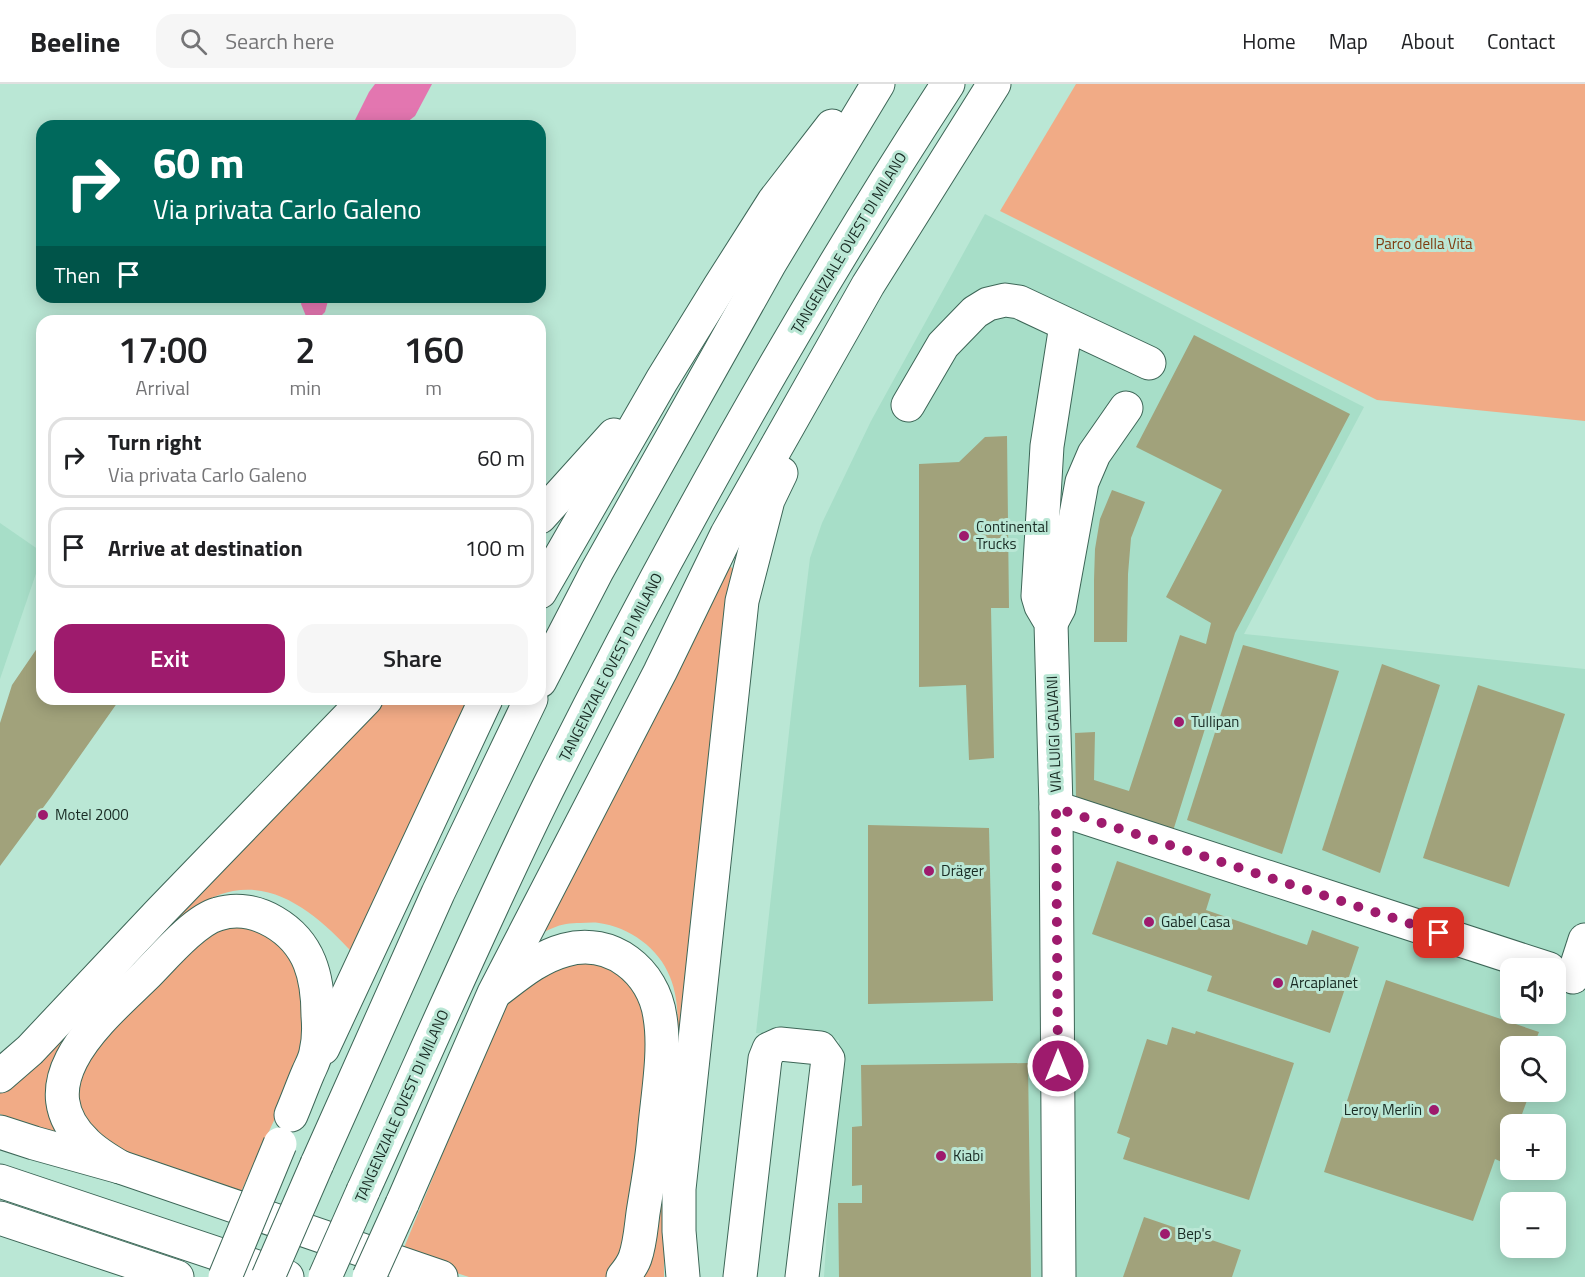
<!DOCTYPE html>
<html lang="en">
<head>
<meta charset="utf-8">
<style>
	:root { --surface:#fff; --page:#f6f6f6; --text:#202124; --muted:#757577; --line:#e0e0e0; --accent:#9e1b6d }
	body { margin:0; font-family:"Titillium Web",sans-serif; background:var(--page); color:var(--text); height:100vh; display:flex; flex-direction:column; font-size:22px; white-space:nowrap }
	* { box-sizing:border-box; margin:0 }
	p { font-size:20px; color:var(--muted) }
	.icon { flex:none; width:33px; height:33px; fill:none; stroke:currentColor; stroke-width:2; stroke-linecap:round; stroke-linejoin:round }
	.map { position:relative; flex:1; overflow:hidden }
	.panel { position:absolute; left:36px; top:231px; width:510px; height:390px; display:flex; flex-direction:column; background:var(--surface); border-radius:18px; box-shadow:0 3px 15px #0003 }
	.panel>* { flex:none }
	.hud { position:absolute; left:36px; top:36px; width:510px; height:183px; border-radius:18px; box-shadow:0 3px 15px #0003; background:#00695c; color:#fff; overflow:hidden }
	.fabs { position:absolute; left:1500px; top:874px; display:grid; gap:12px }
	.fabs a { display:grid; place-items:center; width:66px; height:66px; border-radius:12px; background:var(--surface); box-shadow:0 3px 15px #0003; font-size:30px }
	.pin { position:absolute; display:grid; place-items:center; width:51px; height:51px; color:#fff; margin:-26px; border-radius:12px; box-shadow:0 3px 9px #0006 }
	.me { position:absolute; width:66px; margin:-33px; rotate:0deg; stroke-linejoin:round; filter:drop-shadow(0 0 4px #0008) }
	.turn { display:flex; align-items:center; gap:21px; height:126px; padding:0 18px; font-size:27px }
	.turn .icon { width:78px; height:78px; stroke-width:2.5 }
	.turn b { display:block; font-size:42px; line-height:51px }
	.then { display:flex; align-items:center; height:57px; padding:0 18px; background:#0003; gap:12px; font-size:22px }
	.eta { display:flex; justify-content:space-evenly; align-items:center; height:102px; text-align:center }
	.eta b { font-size:36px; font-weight:600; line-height:42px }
	.action { display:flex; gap:12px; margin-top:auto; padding:12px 18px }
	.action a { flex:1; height:69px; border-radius:18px; background:var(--accent); color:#fff; font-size:24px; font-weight:600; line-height:69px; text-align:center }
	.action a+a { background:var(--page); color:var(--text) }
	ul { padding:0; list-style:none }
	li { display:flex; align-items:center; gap:18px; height:81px; margin:0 12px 9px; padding:0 6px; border:3px solid var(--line); border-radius:18px }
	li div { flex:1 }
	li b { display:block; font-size:22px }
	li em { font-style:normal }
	header { display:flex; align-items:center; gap:36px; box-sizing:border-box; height:84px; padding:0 30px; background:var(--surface); border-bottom:2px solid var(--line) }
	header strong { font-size:28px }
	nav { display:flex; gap:33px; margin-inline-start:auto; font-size:21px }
	.search { width:420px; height:54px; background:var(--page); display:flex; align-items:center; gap:15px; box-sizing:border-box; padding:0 21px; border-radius:18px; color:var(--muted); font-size:22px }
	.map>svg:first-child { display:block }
</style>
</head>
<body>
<header>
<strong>Beeline</strong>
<div class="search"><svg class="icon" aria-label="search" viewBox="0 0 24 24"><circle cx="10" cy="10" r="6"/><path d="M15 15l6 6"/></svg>Search here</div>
<nav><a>Home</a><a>Map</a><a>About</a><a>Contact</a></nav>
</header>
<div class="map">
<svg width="1585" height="1193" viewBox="0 0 1585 1193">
	<rect width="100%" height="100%" fill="#bae7d5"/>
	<!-- built -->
	<g fill="#a7dec8" fill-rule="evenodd">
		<path d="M985,130l379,193 -120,227 341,35v608h-761l15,-237 -83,-7 37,-337 17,-138 12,-35 49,-102zM1510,885h46v45h-46zM1510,963h46v45h-46zM1510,1041h46v45h-46zM1510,1119h46v45h-46z"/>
		<polygon points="0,439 42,468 42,472 0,595"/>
	</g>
	<!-- green -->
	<g fill="#f1ab86">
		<polygon points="1076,0 1585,0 1585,337 1377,316 1000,127"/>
		<path d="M730,482l3,3 2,7 -71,675v26h-21l34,-232c1,-23 2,-46 -7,-68 -11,-29 -41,-50 -71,-54 -6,-1 -13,0 -19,0 -9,0 -19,1 -27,5 -6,2 -11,5 -17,8l190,-369z"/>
		<path d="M380,615h97l-125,253c-30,-32 -71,-70 -119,-61 -17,3 -31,12 -45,21l-115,120 -13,105 -60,-23v-23z"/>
		<polygon points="225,841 265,843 304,889 308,963 240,1110 110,1067 78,1024 81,981 176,878"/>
		<polygon points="613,878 653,926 631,1154 612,1193 469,1193 401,1171 494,945 505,923 517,907 545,881"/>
	</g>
	<!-- water -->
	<g fill="#e376b0">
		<polygon points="375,0 432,0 415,32 402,42 352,42 369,8"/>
		<polygon points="303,213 329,213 325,228 316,237 308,237 301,220"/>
	</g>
	<!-- building -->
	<g fill="#a1a27b">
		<polygon points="1194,251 1350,330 1235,549 1173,747 1076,715 1075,649 1095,648 1094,696 1129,707 1180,551 1206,560 1211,539 1166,513 1222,406 1136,363"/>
		<polygon points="1007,352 1009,524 991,524 994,674 969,676 966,601 919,603 919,380 959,378 985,353"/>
		<polygon points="1112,406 1145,418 1131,454 1128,490 1127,558 1094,558 1094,496 1095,465 1100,435"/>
		<polygon points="42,557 42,615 120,615 51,713 0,782 0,639 12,601"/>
		<polygon points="1243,561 1339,587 1282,770 1187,736"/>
		<polygon points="1382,580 1440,601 1380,789 1322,766"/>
		<polygon points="1478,601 1565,630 1509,803 1423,774"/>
		<polygon points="868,741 989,744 993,917 868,920"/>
		<polygon points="1117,777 1211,810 1206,826 1307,861 1312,846 1359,863 1330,949 1207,907 1212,892 1092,850"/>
		<polygon points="1386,896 1539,948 1533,963 1510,963 1510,1008 1520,1008 1529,1011 1518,1041 1510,1041 1510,1062 1504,1079 1495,1075 1473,1137 1324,1088"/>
		<polygon points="1172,943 1195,950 1196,947 1294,979 1249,1116 1123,1075 1130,1054 1117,1049 1147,955 1167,961"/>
		<polygon points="1028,979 1031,1193 839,1193 838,1119 862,1119 862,1101 852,1102 852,1043 862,1042 861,981"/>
		<polygon points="1144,1133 1241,1166 1232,1193 1123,1193"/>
	</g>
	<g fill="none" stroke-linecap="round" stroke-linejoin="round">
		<defs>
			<g id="minor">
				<polyline points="908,321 943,261 975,228 988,220 1005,216 1019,218 1149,279"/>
				<polyline points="1051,539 1059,524 1082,398 1094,370 1126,324"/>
				<polyline points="1056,724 1549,885"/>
				<polyline points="1573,893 1585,856"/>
				<polyline points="740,1193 765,975 769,965 780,960 820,964 828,975 802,1193"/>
				<polyline points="1059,1193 1056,724 1051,539 1041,522 1038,512 1047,362 1066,241"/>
			</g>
			<g id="major">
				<polyline points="0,1097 287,1193"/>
				<polyline points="0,1134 177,1193"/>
			</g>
			<g id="highway">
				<polyline points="540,433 614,351"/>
				<polyline points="540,508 662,296 720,202 774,117 832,42"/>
				<polyline points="540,597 597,487 770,179 878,0"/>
				<path d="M498,906c21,-16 41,-33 67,-40 46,-13 89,21 95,67 6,35 -3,82 -6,119 -2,26 -7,51 -11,77 -2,15 -3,31 -8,45 -3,8 -7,13 -12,19"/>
				<polyline points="323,964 486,615"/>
				<polyline points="0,992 30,966 160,828 366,615"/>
				<polyline points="0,1048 34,1059 120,1083 441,1193"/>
				<polyline points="317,1080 438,809 531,615"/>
				<path d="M120,1083c-12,-7 -24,-14 -34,-24 -64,-61 17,-126 60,-168 17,-17 49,-55 72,-61 19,-6 39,-2 56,8 36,21 44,55 44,94 1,12 1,24 -2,36 -1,7 -5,14 -8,21 -6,14 -11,28 -17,42"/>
				<path d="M363,1107c61,-134 119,-269 184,-401 121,-242 253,-479 401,-706"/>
				<polyline points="402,1120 494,909 660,588 727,450 868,201 994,0"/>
				<polyline points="683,1193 679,1147 679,1105 742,517 768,416 781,389"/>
			</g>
		</defs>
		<!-- minor casing -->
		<use href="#minor" stroke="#3d6657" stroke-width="35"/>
		<!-- major casing -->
		<use href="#major" stroke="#3d6657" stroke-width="35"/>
		<!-- highway casing -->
		<use href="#highway" stroke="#3d6657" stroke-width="35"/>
		<!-- minor -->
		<use href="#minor" stroke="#fff" stroke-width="33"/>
		<!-- major -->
		<use href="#major" stroke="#fff" stroke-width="33"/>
		<!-- highway -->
		<use href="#highway" stroke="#fff" stroke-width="33"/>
		<defs>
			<g id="highway-bridge">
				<polyline points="225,1193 280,1060"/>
				<polyline points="268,1193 317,1080"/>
				<polyline points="325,1193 363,1107"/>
				<polyline points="369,1193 402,1120"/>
			</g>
		</defs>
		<!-- highway-bridge casing -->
		<use href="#highway-bridge" stroke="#3d6657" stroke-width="35" stroke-linecap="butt"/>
		<!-- highway-bridge -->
		<use href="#highway-bridge" stroke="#fff" stroke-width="33"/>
	</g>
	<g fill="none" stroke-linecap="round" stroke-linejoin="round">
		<!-- route -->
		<polyline stroke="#9e1b6d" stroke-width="10" stroke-dasharray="0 18" points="1058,982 1056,724 1439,849"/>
	</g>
	<!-- markers -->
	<g fill="#9e1b6d" stroke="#bae7d5" stroke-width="2">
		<circle cx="964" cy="452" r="6"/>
		<circle cx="1179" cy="638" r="6"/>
		<circle cx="43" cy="731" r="6"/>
		<circle cx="929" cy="787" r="6"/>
		<circle cx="1149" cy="838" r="6"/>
		<circle cx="1278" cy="899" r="6"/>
		<circle cx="1434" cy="1026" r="6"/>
		<circle cx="941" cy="1072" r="6"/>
		<circle cx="1165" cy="1150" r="6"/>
	</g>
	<g text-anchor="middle" stroke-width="6" stroke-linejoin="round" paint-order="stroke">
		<!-- street labels -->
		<g font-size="15" fill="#182a23" stroke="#bae7d5">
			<text transform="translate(849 159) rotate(-59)" y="5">TANGENZIALE OVEST DI MILANO</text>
			<text transform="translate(611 583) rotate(-63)" y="5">TANGENZIALE OVEST DI MILANO</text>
			<text transform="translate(1054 650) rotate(-92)" y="5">VIA LUIGI GALVANI</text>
			<text transform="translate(402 1022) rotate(-66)" y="5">TANGENZIALE OVEST DI MILANO</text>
		</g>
		<!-- park labels -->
		<g font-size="15" fill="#7f3b0f" stroke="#bae7d5">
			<text x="1424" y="165">Parco della Vita</text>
		</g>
		<!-- poi labels -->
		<g font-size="15" fill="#182a23" stroke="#bae7d5" text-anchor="start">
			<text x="976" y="448">Continental<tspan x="976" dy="17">Trucks</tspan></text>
			<text x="1191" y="643">Tullipan</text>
			<text x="55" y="736">Motel 2000</text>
			<text x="941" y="792">Dräger</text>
			<text x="1161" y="843">Gabel Casa</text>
			<text x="1290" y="904">Arcaplanet</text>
			<text x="1422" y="1031" text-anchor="end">Leroy Merlin</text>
			<text x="953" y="1077">Kiabi</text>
			<text x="1177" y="1155">Bep's</text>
		</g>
	</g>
</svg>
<div class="fabs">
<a><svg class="icon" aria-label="sound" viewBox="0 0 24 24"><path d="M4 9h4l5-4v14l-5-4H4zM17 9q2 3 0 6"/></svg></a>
<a><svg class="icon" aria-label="search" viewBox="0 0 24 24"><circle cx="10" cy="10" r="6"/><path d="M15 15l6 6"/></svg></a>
<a>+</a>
<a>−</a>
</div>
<div class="pin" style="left:1439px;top:849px;background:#d93025"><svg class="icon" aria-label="arrive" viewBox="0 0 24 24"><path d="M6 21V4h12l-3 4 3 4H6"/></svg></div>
<svg class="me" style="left:1058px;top:982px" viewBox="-20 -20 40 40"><circle r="17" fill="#9e1b6d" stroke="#fff" stroke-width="3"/><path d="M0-11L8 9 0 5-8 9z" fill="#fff"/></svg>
<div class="hud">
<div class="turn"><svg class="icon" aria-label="right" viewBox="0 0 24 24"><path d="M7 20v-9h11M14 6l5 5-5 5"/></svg><div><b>60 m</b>Via privata Carlo Galeno</div></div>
<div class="then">Then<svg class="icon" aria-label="arrive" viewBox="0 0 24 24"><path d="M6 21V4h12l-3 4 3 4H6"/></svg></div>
</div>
<section class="panel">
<div class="eta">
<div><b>17:00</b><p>Arrival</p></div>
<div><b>2</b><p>min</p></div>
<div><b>160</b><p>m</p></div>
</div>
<ul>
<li><svg class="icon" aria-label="right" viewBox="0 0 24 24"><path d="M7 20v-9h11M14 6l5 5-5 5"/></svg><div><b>Turn right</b><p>Via privata Carlo Galeno</p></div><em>60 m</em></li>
<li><svg class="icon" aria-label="arrive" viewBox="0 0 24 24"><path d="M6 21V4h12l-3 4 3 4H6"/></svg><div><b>Arrive at destination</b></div><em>100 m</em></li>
</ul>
<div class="action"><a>Exit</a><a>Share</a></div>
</section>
</div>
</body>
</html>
